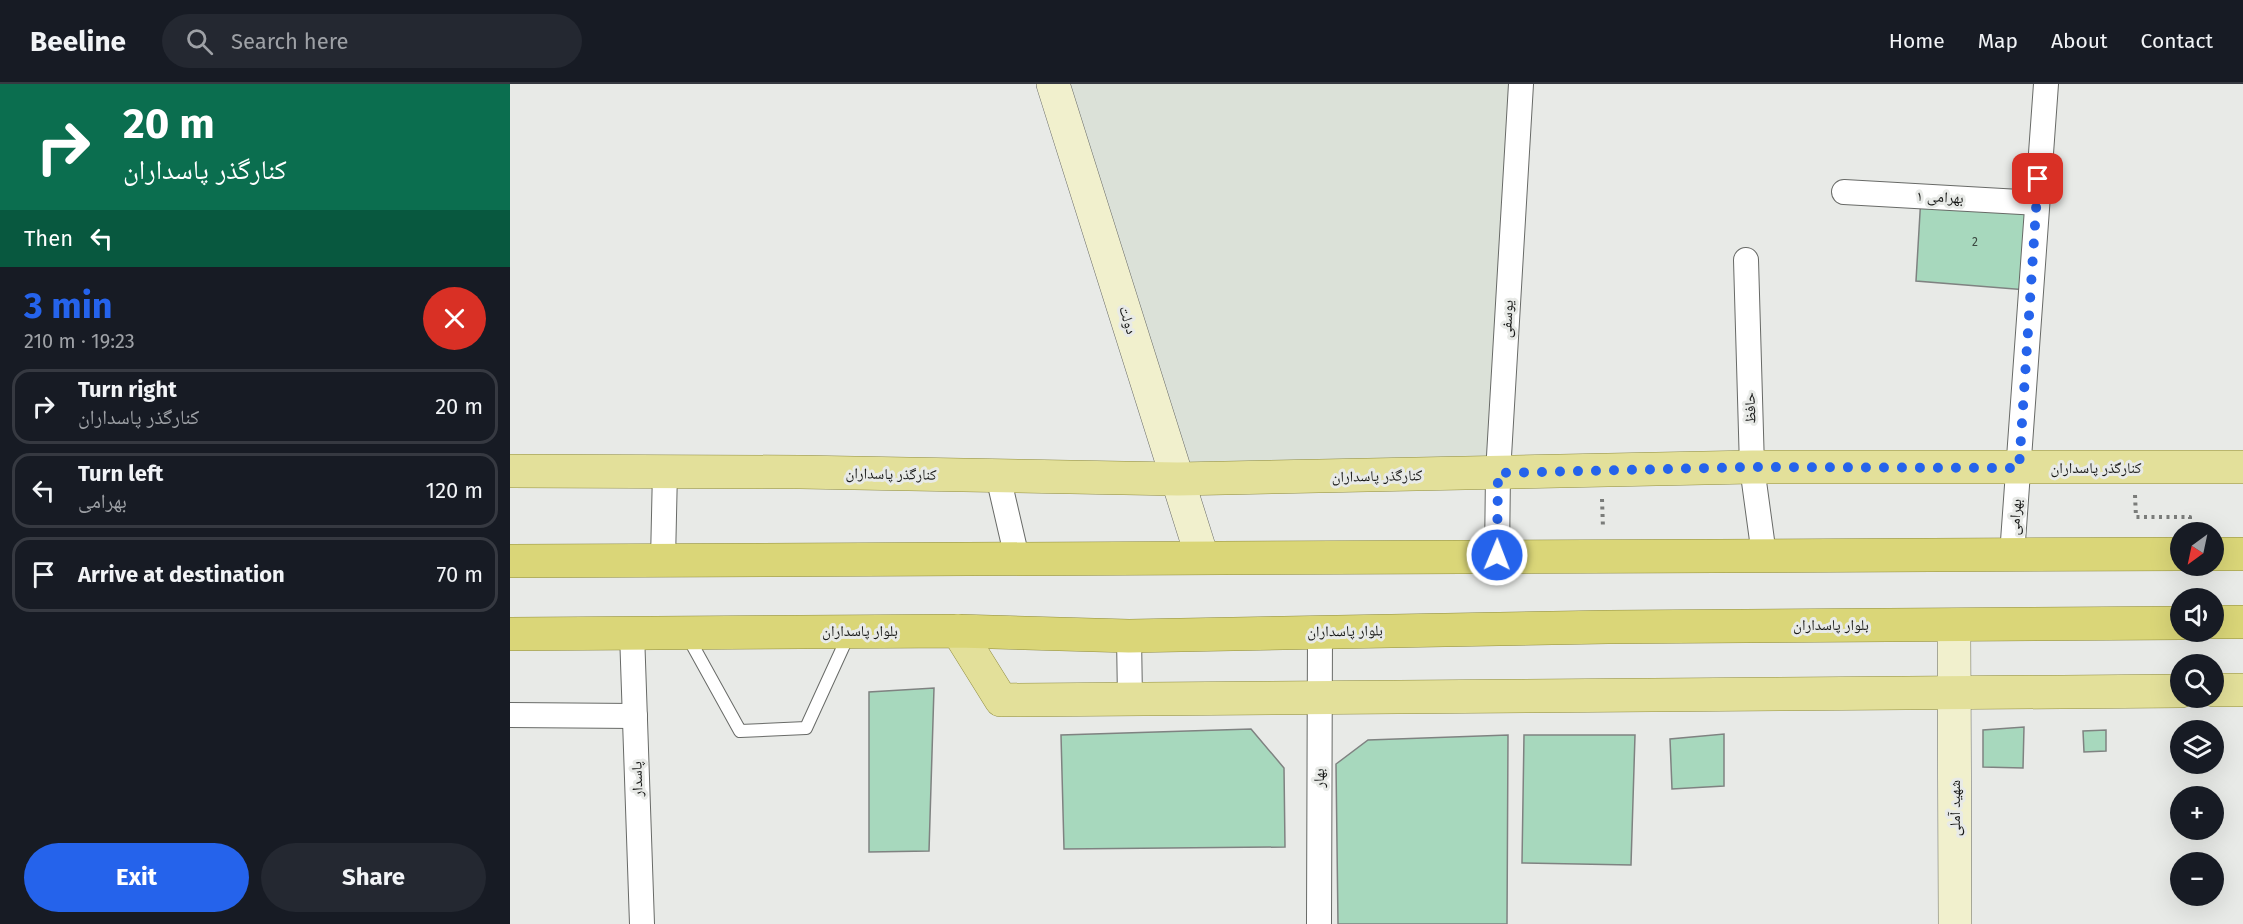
<!DOCTYPE html>
<html lang="en">
<head>
<meta charset="utf-8">
<style>
	:root { --surface:#171b24; --page:#242831; --text:#f1f3f6; --muted:#9ea1a6; --line:#363941; --accent:#2563eb }
	body { margin:0; font-family:"Fira Sans","Noto Naskh Arabic",sans-serif; background:var(--page); color:var(--text); height:100vh; display:flex; flex-direction:column; font-size:22px; white-space:nowrap }
	* { box-sizing:border-box; margin:0 }
	p { font-size:20px; color:var(--muted) }
	.icon { flex:none; width:33px; height:33px; fill:none; stroke:currentColor; stroke-width:2; stroke-linecap:round; stroke-linejoin:round }
	.map { position:relative; flex:1; overflow:hidden }
	.sheet { display:flex; flex-direction:column; background:var(--surface); width:510px }
	.sheet>* { flex:none }
	.hud { background:#0b6e4f; color:#fff; overflow:hidden }
	.needle { width:39px; rotate:213deg }
	.buttons { position:absolute; left:1660px; top:438px; display:grid; gap:12px }
	.buttons a { display:grid; place-items:center; width:54px; height:54px; border-radius:50%; background:var(--surface); box-shadow:0 6px 24px #0002; font-size:30px }
	.pin { position:absolute; display:grid; place-items:center; width:51px; height:51px; color:#fff; margin:-26px; border-radius:12px; box-shadow:0 3px 9px #0006 }
	.me { position:absolute; width:66px; margin:-33px; rotate:1deg; stroke-linejoin:round; filter:drop-shadow(0 0 4px #0008) }
	.turn { display:flex; align-items:center; gap:21px; height:126px; padding:0 24px; font-size:27px }
	.turn .icon { width:78px; height:78px; stroke-width:2.5 }
	.turn b { display:block; font-size:42px; line-height:51px }
	.then { display:flex; align-items:center; height:57px; padding:0 24px; background:#0003; gap:12px; font-size:22px }
	.round { display:grid; place-items:center; flex:none; width:63px; height:63px; border-radius:32px; background:var(--page) }
	.overview { display:flex; align-items:center; justify-content:space-between; height:102px; padding:0 24px }
	h1 { font-size:36px; font-weight:700; line-height:45px; color:var(--accent) }
	.action { display:flex; gap:12px; margin-top:auto; padding:12px 24px }
	.action a { flex:1; height:69px; border-radius:36px; background:var(--accent); color:#fff; font-size:24px; font-weight:700; line-height:69px; text-align:center }
	.action a+a { background:var(--page); color:var(--text) }
	ul { padding:0; list-style:none }
	li { display:flex; align-items:center; gap:18px; height:75px; margin:0 12px 9px; padding:0 12px; border:3px solid var(--line); border-radius:18px }
	li div { flex:1 }
	li b { display:block; font-size:22px }
	li em { font-style:normal }
	header { display:flex; align-items:center; gap:36px; box-sizing:border-box; height:84px; padding:0 30px; background:var(--surface); border-bottom:2px solid var(--line) }
	header strong { font-size:28px }
	nav { display:flex; gap:33px; margin-inline-start:auto; font-size:21px }
	.search { width:420px; height:54px; background:var(--page); display:flex; align-items:center; gap:15px; box-sizing:border-box; padding:0 21px; border-radius:33px; color:var(--muted); font-size:22px }
	main { display:flex; flex:1; min-height:0 }
	.map>svg:first-child { display:block }
</style>
</head>
<body>
<header>
<strong>Beeline</strong>
<div class="search"><svg class="icon" aria-label="search" viewBox="0 0 24 24"><circle cx="10" cy="10" r="6"/><path d="M15 15l6 6"/></svg>Search here</div>
<nav><a>Home</a><a>Map</a><a>About</a><a>Contact</a></nav>
</header>
<main>
<section class="sheet">
<div class="hud">
<div class="turn"><svg class="icon" aria-label="right" viewBox="0 0 24 24"><path d="M7 20v-9h11M14 6l5 5-5 5"/></svg><div><b>20 m</b>کنارگذر پاسداران</div></div>
<div class="then">Then<svg class="icon" aria-label="left" viewBox="0 0 24 24"><path d="M17 20v-9H6M10 6l-5 5 5 5"/></svg></div>
</div>
<div class="overview"><div><h1>3 min</h1><p>210 m · 19:23</p></div><a class="round" style="background:#d93025;color:#fff"><svg class="icon" aria-label="close" viewBox="0 0 24 24"><path d="M6 6l12 12M18 6L6 18"/></svg></a></div>
<ul>
<li><svg class="icon" aria-label="right" viewBox="0 0 24 24"><path d="M7 20v-9h11M14 6l5 5-5 5"/></svg><div><b>Turn right</b><p>کنارگذر پاسداران</p></div><em>20 m</em></li>
<li><svg class="icon" aria-label="left" viewBox="0 0 24 24"><path d="M17 20v-9H6M10 6l-5 5 5 5"/></svg><div><b>Turn left</b><p>بهرامی</p></div><em>120 m</em></li>
<li><svg class="icon" aria-label="arrive" viewBox="0 0 24 24"><path d="M6 21V4h12l-3 4 3 4H6"/></svg><div><b>Arrive at destination</b></div><em>70 m</em></li>
</ul>
<div class="action"><a>Exit</a><a>Share</a></div>
</section>
<div class="map">
<svg width="1733" height="840" viewBox="0 0 1733 840">
	<rect width="100%" height="100%" fill="#e8eae7"/>
	<!-- built -->
	<polygon fill="#dbe1d8" points="536,0 1002,0 988,389 668,395"/>
	<!-- building -->
	<g fill="#a7d8bd" stroke="#7f8281" stroke-width="1.5">
		<polygon points="1411,112 1527,119 1517,206 1406,197"/>
		<polygon points="424,604 419,767 359,768 359,608"/>
		<polygon points="1514,643 1513,684 1473,683 1473,646"/>
		<polygon points="741,645 774,684 775,763 554,765 551,651"/>
		<polygon points="1596,646 1596,667 1574,668 1573,647"/>
		<polygon points="1214,650 1214,702 1162,705 1160,655"/>
		<polygon points="998,651 997,840 828,840 826,680 858,656"/>
		<polygon points="1014,651 1125,651 1121,781 1012,779"/>
	</g>
	<g fill="none" stroke-linecap="round" stroke-linejoin="round">
		<defs>
			<polyline id="service" points="178,553 230,647 296,644 339,550"/>
			<g id="minor">
				<polyline points="1334,108 1527,119"/>
				<polyline points="1236,176 1242,383 1254,471"/>
				<polyline points="488,392 507,474"/>
				<polyline points="987,471 988,389 1011,0"/>
				<polyline points="1502,471 1536,0"/>
				<polyline points="153,476 155,387"/>
				<polyline points="122,549 132,840"/>
				<polyline points="619,552 620,616"/>
				<polyline points="0,631 125,632"/>
				<polyline points="809,840 810,547"/>
			</g>
			<g id="secondary">
				<polyline points="543,0 692,473"/>
				<polyline points="1444,541 1445,840"/>
			</g>
			<g id="primary">
				<polyline points="0,387 290,388 668,395 1242,383 1733,383"/>
				<polyline points="448,547 491,616 1671,607"/>
				<polyline points="1704,606 1733,606"/>
			</g>
			<g id="trunk">
				<polyline points="1704,470 1733,470"/>
				<polyline points="0,477 1671,470"/>
				<polyline points="1704,538 1733,538"/>
				<polyline points="0,550 448,547 619,552 1098,543 1671,539"/>
			</g>
		</defs>
		<!-- service casing -->
		<use href="#service" stroke="#686a67" stroke-width="14"/>
		<!-- minor casing -->
		<use href="#minor" stroke="#686a67" stroke-width="26"/>
		<!-- secondary casing -->
		<use href="#secondary" stroke="#686a67" stroke-width="34"/>
		<!-- primary casing -->
		<use href="#primary" stroke="#908d41" stroke-width="34"/>
		<!-- trunk casing -->
		<use href="#trunk" stroke="#908d41" stroke-width="34"/>
		<!-- path -->
		<g stroke="#7a7c7a" stroke-width="4" stroke-dasharray="3 4.5" stroke-linecap="butt">
			<polyline points="1625,411 1626,433 1680,433 1680,443"/>
			<polyline points="1092,415 1093,444"/>
		</g>
		<!-- service -->
		<use href="#service" stroke="#fff" stroke-width="12"/>
		<!-- minor -->
		<use href="#minor" stroke="#fff" stroke-width="24"/>
		<!-- secondary -->
		<use href="#secondary" stroke="#f1f0cd" stroke-width="33"/>
		<!-- primary -->
		<use href="#primary" stroke="#e3e09a" stroke-width="33"/>
		<!-- trunk -->
		<use href="#trunk" stroke="#dad678" stroke-width="33"/>
	</g>
	<g fill="none" stroke-linecap="round" stroke-linejoin="round">
		<!-- route -->
		<polyline stroke="#2563eb" stroke-width="10" stroke-dasharray="0 18" points="987,471 988,389 1242,383 1509,384 1528,95"/>
	</g>
	<g text-anchor="middle" stroke-width="6" stroke-linejoin="round" paint-order="stroke">
		<!-- number labels -->
		<g font-size="12" fill="#3c4941">
			<text x="1465" y="162">2</text>
		</g>
		<!-- street labels -->
		<g font-size="15" fill="#181918" stroke="#e8eae7">
			<text transform="translate(1430 113) rotate(3)" y="5">بهرامی ۱</text>
			<text transform="translate(997 235) rotate(-87)" y="5">یوسفی</text>
			<text transform="translate(618 236) rotate(73)" y="5">دولت</text>
			<text transform="translate(1240 324) rotate(-92)" y="5">حافظ</text>
			<text x="1586" y="389">کنارگذر پاسداران</text>
			<text transform="translate(381 390) rotate(1)" y="5">کنارگذر پاسداران</text>
			<text transform="translate(867 392) rotate(-1)" y="5">کنارگذر پاسداران</text>
			<text transform="translate(1505 433) rotate(-86)" y="5">بهرامی</text>
			<text x="1321" y="546">بلوار پاسداران</text>
			<text x="350" y="552">بلوار پاسداران</text>
			<text transform="translate(835 547) rotate(-1)" y="5">بلوار پاسداران</text>
			<text transform="translate(809 694) rotate(-90)" y="5">بهار</text>
			<text transform="translate(127 695) rotate(-92)" y="5">پاسدار</text>
			<text transform="translate(1445 724) rotate(-90)" y="5">شهید آملی</text>
		</g>
	</g>
</svg>
<div class="buttons">
<a><svg class="needle" viewBox="-14 -14 28 28"><path d="M0-13l5 13h-10z" fill="#e53935"/><path d="M0 13l5-13h-10z" fill="#9ea1a6"/></svg></a>
<a><svg class="icon" aria-label="sound" viewBox="0 0 24 24"><path d="M4 9h4l5-4v14l-5-4H4zM17 9q2 3 0 6"/></svg></a>
<a><svg class="icon" aria-label="search" viewBox="0 0 24 24"><circle cx="10" cy="10" r="6"/><path d="M15 15l6 6"/></svg></a>
<a><svg class="icon" aria-label="layers" viewBox="0 0 24 24"><path d="M12 4l9 5-9 5-9-5zM3 14l9 5 9-5"/></svg></a>
<a>+</a>
<a>−</a>
</div>
<div class="pin" style="left:1528px;top:95px;background:#d93025"><svg class="icon" aria-label="arrive" viewBox="0 0 24 24"><path d="M6 21V4h12l-3 4 3 4H6"/></svg></div>
<svg class="me" style="left:987px;top:471px" viewBox="-20 -20 40 40"><circle r="17" fill="#2563eb" stroke="#fff" stroke-width="3"/><path d="M0-11L8 9 0 5-8 9z" fill="#fff"/></svg>
</div>
</main>
</body>
</html>
